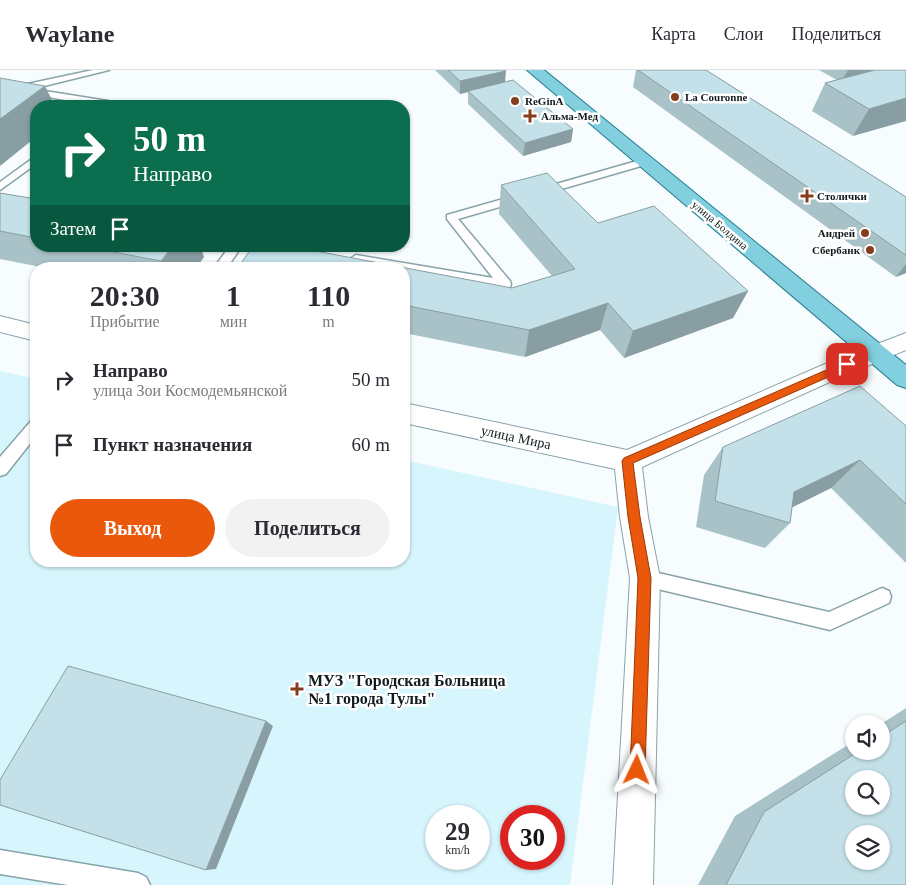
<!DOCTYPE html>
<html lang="ru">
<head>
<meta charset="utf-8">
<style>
	:root { --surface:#fff; --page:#f2f2f3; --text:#2b2b33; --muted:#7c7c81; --line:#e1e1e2; --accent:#ea580c }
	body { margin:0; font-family:"Times New Roman",serif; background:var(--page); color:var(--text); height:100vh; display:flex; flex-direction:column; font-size:19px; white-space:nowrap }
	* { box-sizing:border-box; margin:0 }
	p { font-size:16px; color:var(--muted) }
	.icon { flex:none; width:28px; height:28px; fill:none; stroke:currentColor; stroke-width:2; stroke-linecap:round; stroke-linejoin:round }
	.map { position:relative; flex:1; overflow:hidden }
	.sheet { position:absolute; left:30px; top:192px; width:380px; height:305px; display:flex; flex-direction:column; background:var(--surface); border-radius:20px; box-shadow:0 1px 4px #0004 }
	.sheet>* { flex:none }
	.hud { position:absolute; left:30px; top:30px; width:380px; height:152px; border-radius:20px; box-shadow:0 1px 4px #0004; background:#0b6e4f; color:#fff; overflow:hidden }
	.controls { position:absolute; left:845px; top:645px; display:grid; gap:10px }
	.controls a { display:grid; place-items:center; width:45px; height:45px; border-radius:50%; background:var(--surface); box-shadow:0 1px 4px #0004; font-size:25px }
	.speed { position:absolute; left:425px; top:735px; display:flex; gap:10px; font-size:25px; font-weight:700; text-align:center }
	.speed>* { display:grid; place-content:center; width:65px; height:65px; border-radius:50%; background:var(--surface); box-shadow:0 1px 4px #0004; line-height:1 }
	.speed small { font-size:12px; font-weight:400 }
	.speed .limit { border:8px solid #d22; background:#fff; color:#111 }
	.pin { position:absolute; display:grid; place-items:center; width:42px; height:42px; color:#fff; margin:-21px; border-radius:10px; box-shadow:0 2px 8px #0006 }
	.me { position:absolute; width:55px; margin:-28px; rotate:2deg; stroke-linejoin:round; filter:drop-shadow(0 0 4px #0008) }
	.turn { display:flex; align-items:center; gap:18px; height:105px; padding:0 20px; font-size:22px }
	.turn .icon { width:65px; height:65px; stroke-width:2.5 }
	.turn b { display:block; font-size:35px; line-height:42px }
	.then { display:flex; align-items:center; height:48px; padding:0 20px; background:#0003; gap:10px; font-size:19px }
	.eta { display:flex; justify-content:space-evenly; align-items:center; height:85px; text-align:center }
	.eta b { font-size:30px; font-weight:700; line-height:35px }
	.button { display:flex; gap:10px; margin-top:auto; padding:10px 20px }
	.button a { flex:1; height:58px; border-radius:30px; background:var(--accent); color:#fff; font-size:20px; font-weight:700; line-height:58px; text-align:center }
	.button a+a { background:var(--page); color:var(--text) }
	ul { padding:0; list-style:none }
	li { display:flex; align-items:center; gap:15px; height:65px; padding:0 20px }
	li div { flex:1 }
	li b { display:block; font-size:19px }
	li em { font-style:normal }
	header { display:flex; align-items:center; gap:30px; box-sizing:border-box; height:70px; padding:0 25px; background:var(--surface); border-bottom:1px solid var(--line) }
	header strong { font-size:24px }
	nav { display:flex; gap:28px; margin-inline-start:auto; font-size:18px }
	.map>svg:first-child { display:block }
</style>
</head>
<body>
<header>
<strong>Waylane</strong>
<nav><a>Карта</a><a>Слои</a><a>Поделиться</a></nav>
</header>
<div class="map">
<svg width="906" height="815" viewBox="0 0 906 815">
	<rect width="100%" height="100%" fill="#f7fdfe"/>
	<!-- built -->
	<path fill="#d6f5fd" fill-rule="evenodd" d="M0,301l36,8v182h368v-101l214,47 -48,378h-570zM436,746h43v43h-43zM511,746h43v43h-43z"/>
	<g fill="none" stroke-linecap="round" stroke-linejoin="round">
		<defs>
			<g id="lane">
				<polygon points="93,0 109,0 32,19 108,31 111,32 111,36 99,36 20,22 0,34 0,27 10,20 0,18 0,12 18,16"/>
				<polygon points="36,86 36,94 0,120 0,112"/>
				<polygon points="644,89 649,92 648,94 458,149 510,211 511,214 510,217 505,218 404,201 404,199 356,193 350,189 356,185 493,208 447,149 447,145"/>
				<polygon points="230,176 242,176 226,199 213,199"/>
				<polygon points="36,349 36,366 6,404 0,406 0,387 31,351"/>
				<polygon points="645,500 829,542 882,518 889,521 891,527 889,533 830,560 645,516 639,514 636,508 639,502"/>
				<polygon points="0,780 138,803 146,807 150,815 68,815 0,804"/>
			</g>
			<g id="street">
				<polygon points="0,246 36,255 36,271 0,262"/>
				<polygon points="906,263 906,280 843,306 642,397 648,447 660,508 653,815 613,815 630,508 620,447 615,399 404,353 404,333 627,380 825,294"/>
			</g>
			<polygon id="primary" points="527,0 544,0 906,295 906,318 897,315"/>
		</defs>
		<!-- lane casing -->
		<use href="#lane" stroke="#87a3aa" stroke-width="3"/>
		<!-- street casing -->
		<use href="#street" stroke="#87a3aa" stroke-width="2"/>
		<!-- primary casing -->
		<use href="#primary" stroke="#247c8e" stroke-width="2"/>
		<!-- lane -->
		<use href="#lane" fill="#fff" fill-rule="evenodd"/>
		<!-- street -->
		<use href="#street" fill="#fff" fill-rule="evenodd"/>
		<!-- primary -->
		<use href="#primary" fill="#82d0df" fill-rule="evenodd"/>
	</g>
	<!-- wall -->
	<g fill="#a9c2c8">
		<polygon points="435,0 505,0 505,12 573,59 571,72 523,86 468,34 468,22 460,24"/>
		<polygon points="636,0 706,0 906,127 906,203 896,207 633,17"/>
		<polygon points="819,0 906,0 853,66 812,41 825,13 837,10"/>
		<polygon points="501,115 598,153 748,221 733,248 624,288 600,260 525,287 404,263 404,199 512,218 552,206 499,144"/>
		<polygon points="0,123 36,129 36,176 200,176 204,187 195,199 51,199 0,189"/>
		<polygon points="906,356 906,493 831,418 792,437 790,453 765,478 696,457 704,405 723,377"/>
		<polygon points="906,638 906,815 698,815 735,746 854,671 854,681 881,681 881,654"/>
	</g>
	<!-- shaded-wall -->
	<g fill="#899ea3">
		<polygon points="848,0 882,0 841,12"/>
		<polygon points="506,1 505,13 460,24 460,11"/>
		<polygon points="45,16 55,36 36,36 36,67 0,96 0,49"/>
		<polygon points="906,28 906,51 853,66 869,39"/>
		<polygon points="573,59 571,72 523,86 525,73"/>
		<polygon points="173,176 200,176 204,187 195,199 165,199 161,191"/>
		<polygon points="906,194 906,203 896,207"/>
		<polygon points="748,221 733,248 624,288 633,261"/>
		<polygon points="608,233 600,260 525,287 529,260"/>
		<polygon points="860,390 831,418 771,448 794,422"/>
		<polygon points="266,651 273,656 216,799 206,800"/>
	</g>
	<!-- building -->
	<g fill="#c4e1e9" stroke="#899ea3" fill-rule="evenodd">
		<polygon points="448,0 505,0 506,1 460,11"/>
		<polygon points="638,0 706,0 906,127 906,185"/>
		<polygon points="875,0 906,0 906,28 869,39 825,13"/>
		<polygon points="0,8 45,16 0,49"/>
		<polygon points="513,10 573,59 525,73 468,21"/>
		<polygon points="547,103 598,153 654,136 748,221 633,261 608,233 529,260 404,235 404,199 237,199 253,176 289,176 512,218 575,199 501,115"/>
		<polygon points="0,123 36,129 36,168 0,161"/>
		<polygon points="82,176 173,176 161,191"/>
		<polygon points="860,316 906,356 906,434 860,390 794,422 790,453 715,431 723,377"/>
		<polygon points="68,596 266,651 206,800 0,735 0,710"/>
		<path d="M906,651v164h-180l38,-73 95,-61h22v-14zM854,709h27v27h-27zM854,764h27v27h-27z"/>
	</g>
	<!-- route -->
	<polygon fill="#ea580c" stroke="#983908" points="847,291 851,292 851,297 633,393 640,447 651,508 645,700 642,705 637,708 632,705 630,700 638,508 628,447 622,391 624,388"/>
	<!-- markers -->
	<g fill="#853d1e" stroke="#fff" stroke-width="2">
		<circle cx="675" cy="27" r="5"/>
		<circle cx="515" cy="31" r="5"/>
		<path d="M527.5 38.5h5v5h5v5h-5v5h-5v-5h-5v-5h5z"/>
		<path d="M804.5 118.5h5v5h5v5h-5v5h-5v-5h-5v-5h5z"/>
		<circle cx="865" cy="163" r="5"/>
		<circle cx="870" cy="180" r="5"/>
		<path d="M294.5 611.5h5v5h5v5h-5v5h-5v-5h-5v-5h5z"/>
	</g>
	<g text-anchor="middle" stroke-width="5" stroke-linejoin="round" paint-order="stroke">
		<!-- far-poi labels -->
		<g font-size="11" font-weight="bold" fill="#111c1f" stroke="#fff" text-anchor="start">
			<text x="685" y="31">La Couronne</text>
			<text x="525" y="35">ReGinA</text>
			<text x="541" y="50">Альма-Мед</text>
			<text x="817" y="130">Столички</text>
			<text x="855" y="167" text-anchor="end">Андрей</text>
			<text x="860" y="184" text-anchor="end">Сбербанк</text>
		</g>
		<!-- far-street labels -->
		<g font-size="11" fill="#111c1f" stroke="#fff">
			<text transform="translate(720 155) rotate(40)" y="4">улица Болдина</text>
		</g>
		<!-- street labels -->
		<g font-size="14" fill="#111c1f" stroke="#fff">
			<text transform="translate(516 367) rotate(12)" y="5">улица Мира</text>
		</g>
		<!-- near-poi labels -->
		<g font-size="16" font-weight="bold" fill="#111c1f" stroke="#fff" text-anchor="start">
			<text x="308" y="616">МУЗ "Городская Больница<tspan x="308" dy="18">№1 города Тулы"</tspan></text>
		</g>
	</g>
</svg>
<div class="controls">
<a><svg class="icon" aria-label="sound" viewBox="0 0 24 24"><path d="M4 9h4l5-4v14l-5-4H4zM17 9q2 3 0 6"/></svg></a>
<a><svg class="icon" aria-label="search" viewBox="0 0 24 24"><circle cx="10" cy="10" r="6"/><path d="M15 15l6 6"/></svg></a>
<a><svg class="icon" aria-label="layers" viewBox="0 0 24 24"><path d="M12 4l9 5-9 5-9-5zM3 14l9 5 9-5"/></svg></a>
</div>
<div class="speed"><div>29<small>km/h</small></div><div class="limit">30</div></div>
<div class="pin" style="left:847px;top:294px;background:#d93025"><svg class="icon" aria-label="arrive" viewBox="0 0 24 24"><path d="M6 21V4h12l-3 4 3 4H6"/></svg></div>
<svg class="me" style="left:637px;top:700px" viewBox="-20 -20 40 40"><path d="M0-17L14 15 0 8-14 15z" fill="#ea580c" stroke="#fff" stroke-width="4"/></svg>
<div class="hud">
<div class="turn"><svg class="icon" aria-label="right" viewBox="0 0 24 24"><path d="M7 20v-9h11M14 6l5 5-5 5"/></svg><div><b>50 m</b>Направо</div></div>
<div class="then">Затем<svg class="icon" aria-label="arrive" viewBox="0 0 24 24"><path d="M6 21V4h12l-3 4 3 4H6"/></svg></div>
</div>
<section class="sheet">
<div class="eta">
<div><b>20:30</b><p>Прибытие</p></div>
<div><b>1</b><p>мин</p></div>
<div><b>110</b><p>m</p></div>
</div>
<ul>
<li><svg class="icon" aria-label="right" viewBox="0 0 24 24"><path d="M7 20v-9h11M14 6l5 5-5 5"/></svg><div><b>Направо</b><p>улица Зои Космодемьянской</p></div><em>50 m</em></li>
<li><svg class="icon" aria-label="arrive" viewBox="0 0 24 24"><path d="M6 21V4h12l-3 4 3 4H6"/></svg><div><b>Пункт назначения</b></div><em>60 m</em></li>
</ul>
<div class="button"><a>Выход</a><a>Поделиться</a></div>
</section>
</div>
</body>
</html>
